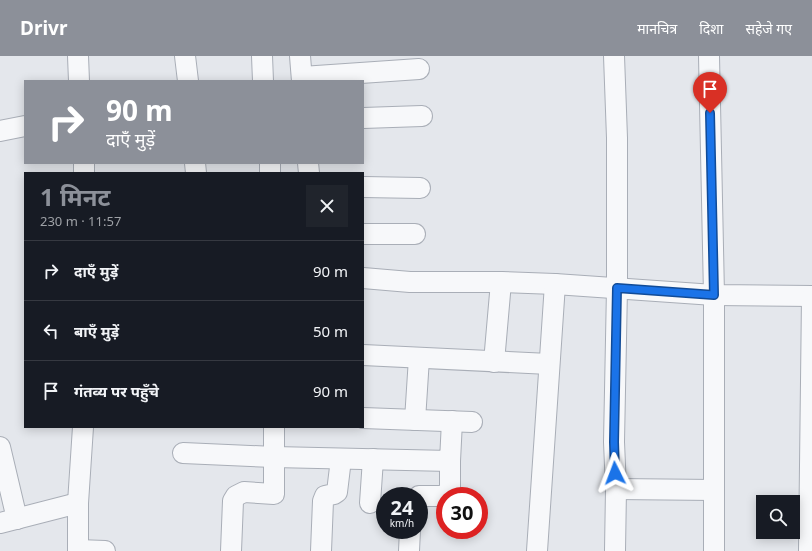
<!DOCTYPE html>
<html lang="hi">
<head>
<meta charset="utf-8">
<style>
	:root { --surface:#171b24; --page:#20242c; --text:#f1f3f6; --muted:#9ea1a6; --line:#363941; --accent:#8c9099 }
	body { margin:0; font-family:"Noto Sans","Noto Sans Devanagari",sans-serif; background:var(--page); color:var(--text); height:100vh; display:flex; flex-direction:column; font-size:15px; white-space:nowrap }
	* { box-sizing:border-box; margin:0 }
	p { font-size:13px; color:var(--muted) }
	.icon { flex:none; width:22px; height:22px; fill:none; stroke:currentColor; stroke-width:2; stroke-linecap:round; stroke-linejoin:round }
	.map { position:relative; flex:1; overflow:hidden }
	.details { position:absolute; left:24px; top:116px; width:340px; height:256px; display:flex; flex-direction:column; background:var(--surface); border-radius:0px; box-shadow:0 2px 10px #0003 }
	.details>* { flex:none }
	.banner { position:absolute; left:24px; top:24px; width:340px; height:84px; border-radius:0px; box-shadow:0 2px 10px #0003; background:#8c9099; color:#fff; overflow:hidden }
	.buttons { position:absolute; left:756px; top:439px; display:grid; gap:8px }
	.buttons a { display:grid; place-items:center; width:44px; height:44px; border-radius:0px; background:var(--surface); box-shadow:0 2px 10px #0003; font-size:20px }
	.speed { position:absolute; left:376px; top:431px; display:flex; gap:8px; font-size:20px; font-weight:700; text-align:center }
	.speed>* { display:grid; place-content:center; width:52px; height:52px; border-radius:50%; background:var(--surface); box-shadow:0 2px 10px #0003; line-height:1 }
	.speed small { font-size:10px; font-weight:400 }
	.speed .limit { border:6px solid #d22; background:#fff; color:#111 }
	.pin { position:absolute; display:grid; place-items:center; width:34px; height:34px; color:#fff; margin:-41px -17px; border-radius:50% 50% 50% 0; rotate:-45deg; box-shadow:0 0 4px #0007 }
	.pin .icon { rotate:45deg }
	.me { position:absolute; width:44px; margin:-22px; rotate:357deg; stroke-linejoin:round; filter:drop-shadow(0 0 3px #0008) }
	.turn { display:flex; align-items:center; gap:14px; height:84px; padding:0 16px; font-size:18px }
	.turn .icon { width:52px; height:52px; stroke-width:2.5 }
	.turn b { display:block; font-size:28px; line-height:34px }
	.round { display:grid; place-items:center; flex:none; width:42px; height:42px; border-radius:0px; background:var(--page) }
	.summary { display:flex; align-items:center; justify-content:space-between; height:68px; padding:0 16px }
	h1 { font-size:24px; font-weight:700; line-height:30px; color:var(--accent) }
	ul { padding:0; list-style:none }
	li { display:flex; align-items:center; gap:12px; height:60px; padding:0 16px; border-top:1px solid var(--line) }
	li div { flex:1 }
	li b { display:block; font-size:15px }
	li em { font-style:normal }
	header { display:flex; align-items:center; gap:24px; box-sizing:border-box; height:56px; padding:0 20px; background:var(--accent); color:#fff }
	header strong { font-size:19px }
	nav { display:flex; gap:22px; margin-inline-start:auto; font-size:14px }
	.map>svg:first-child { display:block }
</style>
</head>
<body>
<header>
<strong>Drivr</strong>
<nav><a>मानचित्र</a><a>दिशा</a><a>सहेजे गए</a></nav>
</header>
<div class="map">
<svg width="812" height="495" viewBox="0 0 812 495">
	<rect width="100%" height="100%" fill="#e4e7ec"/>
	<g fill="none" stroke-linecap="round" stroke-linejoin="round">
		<defs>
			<g id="minor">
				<polyline points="78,0 79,25"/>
				<polyline points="185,0 188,25"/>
				<polyline points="262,0 263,25"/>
				<polyline points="300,0 302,25"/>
				<polyline points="614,0 617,82 617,232 614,386 616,433 615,495"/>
				<polyline points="709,0 714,239 714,495"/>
				<polyline points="302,21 419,13"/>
				<polyline points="363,62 422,60"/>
				<polyline points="0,75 25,70"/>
				<polyline points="84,107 84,117"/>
				<polyline points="195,107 196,117"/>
				<polyline points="270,107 270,117"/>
				<polyline points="308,107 309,117"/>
				<polyline points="363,131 420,132"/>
				<polyline points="363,178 415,178"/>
				<polyline points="363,222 410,226 501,226 555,228 714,239 812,240"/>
				<polyline points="363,299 549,308"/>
				<polyline points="494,306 501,226"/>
				<polyline points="363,362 472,366"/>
				<polyline points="415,364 419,302"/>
				<polyline points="0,391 17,463"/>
				<polyline points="183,397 274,401 450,405 452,365"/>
				<polyline points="616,433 714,434"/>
				<polyline points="419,440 440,440 447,438 450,434 450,405"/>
				<polyline points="370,447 373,403"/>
				<polyline points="0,467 78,447"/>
				<polyline points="78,494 105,495"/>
				<polyline points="78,495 78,447 83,371"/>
				<polyline points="231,495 233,445 236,440 244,436 274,438 274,371"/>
				<polyline points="321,495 323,445 325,440 334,438 337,436 341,403"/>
				<polyline points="409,495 410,474"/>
				<polyline points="537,495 555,228"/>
				<polyline points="809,495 812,241"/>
			</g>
		</defs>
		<!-- minor casing -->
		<use href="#minor" stroke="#a9aeb7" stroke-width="22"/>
		<!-- minor -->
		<use href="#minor" stroke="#f7f8fa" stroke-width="20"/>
	</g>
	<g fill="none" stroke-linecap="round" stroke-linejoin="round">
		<defs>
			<polyline id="route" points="615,417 614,386 617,232 714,239 710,57"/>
		</defs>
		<!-- route casing -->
		<use href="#route" stroke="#114b97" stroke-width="10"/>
		<!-- route -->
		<use href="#route" stroke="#1a73e8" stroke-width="7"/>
	</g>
</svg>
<div class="buttons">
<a><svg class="icon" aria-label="search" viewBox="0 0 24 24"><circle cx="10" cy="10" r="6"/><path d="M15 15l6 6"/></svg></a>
</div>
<div class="speed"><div>24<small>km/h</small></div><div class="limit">30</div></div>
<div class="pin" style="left:710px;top:57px;background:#d93025"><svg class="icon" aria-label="arrive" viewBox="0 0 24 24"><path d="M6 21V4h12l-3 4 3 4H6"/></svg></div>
<svg class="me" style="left:615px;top:417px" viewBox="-20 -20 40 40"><path d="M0-17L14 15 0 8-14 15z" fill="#1a73e8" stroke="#fff" stroke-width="4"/></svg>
<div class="banner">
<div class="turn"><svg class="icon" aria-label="right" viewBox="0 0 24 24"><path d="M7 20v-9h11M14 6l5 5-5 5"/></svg><div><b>90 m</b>दाएँ मुड़ें</div></div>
</div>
<section class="details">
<div class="summary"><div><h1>1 मिनट</h1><p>230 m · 11:57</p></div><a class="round"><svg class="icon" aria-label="close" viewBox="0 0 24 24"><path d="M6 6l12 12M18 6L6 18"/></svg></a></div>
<ul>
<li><svg class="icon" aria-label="right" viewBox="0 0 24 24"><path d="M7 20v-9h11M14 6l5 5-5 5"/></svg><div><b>दाएँ मुड़ें</b></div><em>90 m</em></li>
<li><svg class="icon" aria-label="left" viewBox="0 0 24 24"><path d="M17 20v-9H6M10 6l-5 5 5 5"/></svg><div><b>बाएँ मुड़ें</b></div><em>50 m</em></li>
<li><svg class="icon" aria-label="arrive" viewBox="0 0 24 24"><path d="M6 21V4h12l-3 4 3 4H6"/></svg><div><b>गंतव्य पर पहुँचे</b></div><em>90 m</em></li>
</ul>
</section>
</div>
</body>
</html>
